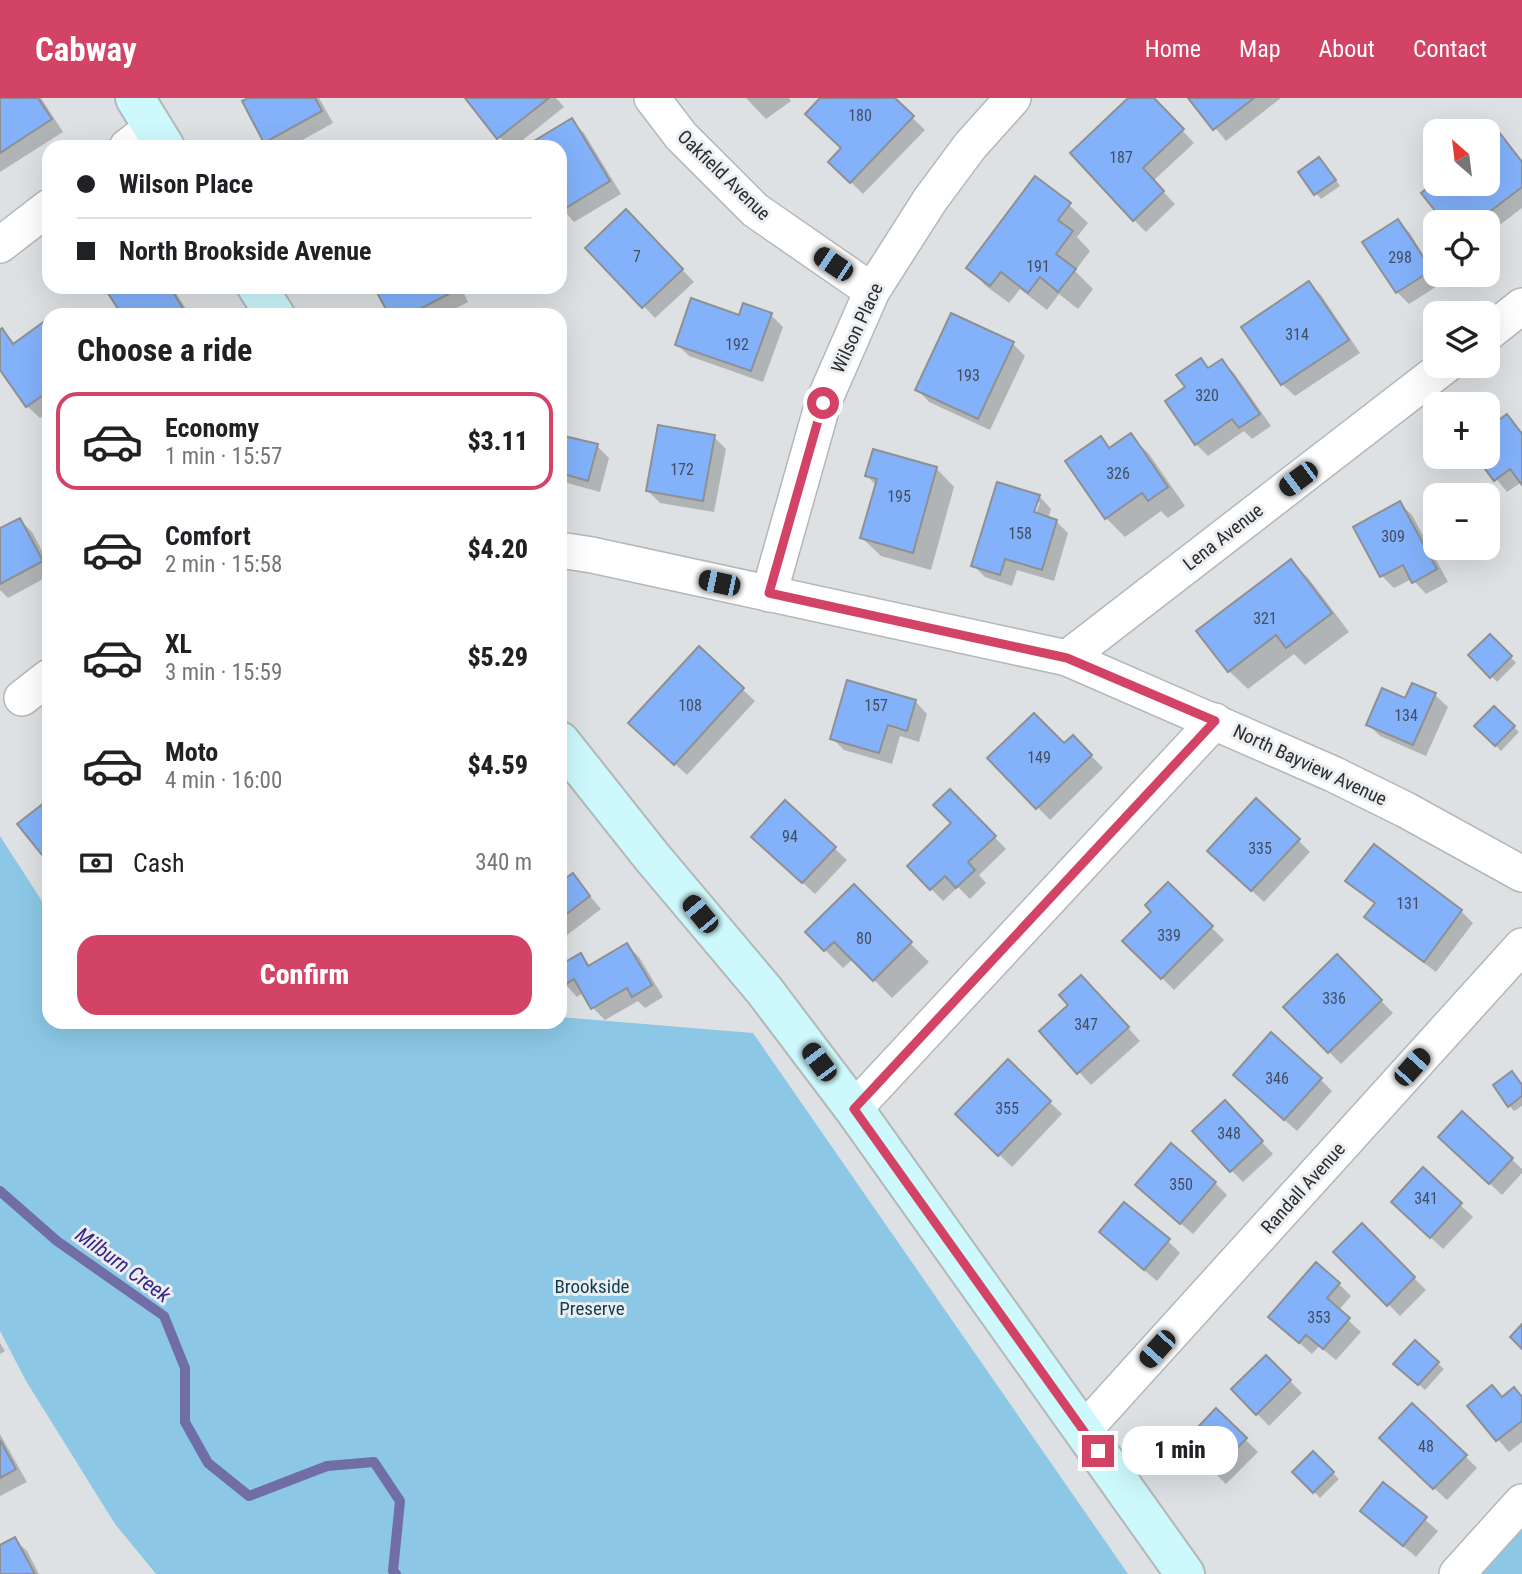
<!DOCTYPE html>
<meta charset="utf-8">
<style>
body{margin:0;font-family:"Roboto Condensed",sans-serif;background:#f2f2f2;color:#202124;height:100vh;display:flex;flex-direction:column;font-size:26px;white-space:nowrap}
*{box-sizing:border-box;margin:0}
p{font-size:23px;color:#757577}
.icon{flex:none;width:38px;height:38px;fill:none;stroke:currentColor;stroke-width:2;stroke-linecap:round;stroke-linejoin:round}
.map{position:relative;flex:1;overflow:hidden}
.drawer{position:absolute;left:42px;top:210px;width:525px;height:721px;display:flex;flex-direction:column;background:#fff;border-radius:21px;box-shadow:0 7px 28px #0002}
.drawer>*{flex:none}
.banner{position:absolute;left:42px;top:42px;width:525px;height:154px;border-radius:21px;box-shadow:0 7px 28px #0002;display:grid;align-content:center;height:154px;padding:0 35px;background:#fff}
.needle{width:46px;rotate:332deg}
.tools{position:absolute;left:1423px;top:21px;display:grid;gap:14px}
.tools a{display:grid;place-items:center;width:77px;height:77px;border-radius:14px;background:#fff;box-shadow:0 7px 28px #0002;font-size:35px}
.end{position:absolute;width:32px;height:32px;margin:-16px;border:9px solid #d34366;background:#fff;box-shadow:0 0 0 4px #fff}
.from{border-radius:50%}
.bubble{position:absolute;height:49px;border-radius:21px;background:#fff;box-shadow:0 7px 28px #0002;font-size:23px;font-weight:800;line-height:49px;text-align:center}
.car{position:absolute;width:21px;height:42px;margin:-21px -10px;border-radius:9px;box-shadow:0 0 5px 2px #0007;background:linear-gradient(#222 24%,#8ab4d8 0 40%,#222 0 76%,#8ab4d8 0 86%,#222 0)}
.banner b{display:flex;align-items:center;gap:24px;height:66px;font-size:26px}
.banner b+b{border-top:2px solid #e0e0e0}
.banner i{width:18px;height:18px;background:#202124}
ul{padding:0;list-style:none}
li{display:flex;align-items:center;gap:21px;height:98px;margin:0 14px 10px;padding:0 21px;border:4px solid transparent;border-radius:21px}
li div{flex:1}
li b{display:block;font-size:26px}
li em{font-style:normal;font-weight:800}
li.current{border-color:#d34366}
li>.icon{width:63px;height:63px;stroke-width:1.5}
h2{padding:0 35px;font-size:32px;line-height:84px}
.pay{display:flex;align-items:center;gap:18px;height:77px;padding:0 35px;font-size:26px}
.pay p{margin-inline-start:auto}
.primary-button{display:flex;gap:14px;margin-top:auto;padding:14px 35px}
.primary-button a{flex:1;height:80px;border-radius:21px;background:#d34366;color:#fff;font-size:28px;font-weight:800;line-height:80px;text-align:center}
header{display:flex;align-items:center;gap:42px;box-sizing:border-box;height:98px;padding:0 35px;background:#d34366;color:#fff}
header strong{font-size:33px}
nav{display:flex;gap:38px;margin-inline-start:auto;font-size:24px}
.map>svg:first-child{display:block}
.green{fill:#8cc8e6}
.shadow{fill:#0003;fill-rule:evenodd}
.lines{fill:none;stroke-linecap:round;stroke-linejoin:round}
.stream{stroke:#716da6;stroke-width:10}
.building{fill:#83b2fb;stroke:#8e9093;stroke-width:2}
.minor-casing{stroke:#b4b7b8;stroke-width:38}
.secondary-casing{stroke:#b4b7b8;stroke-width:42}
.minor{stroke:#fff;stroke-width:35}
.secondary{stroke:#cdf9fd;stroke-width:38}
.route{stroke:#d34366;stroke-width:9}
.labels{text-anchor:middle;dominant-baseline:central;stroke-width:6;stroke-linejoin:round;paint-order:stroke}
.number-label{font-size:16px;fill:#424e61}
.street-label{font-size:19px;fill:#2c2d2e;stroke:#ebeef0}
.park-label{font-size:19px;fill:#0f3d51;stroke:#ebeef0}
.water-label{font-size:21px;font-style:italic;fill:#3a2582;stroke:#ebeef0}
</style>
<header>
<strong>Cabway</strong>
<nav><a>Home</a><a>Map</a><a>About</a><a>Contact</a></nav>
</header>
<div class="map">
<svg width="1522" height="1476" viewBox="0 0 1522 1476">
<rect width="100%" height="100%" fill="#dee1e3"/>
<g class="green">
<polygon points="0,738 49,814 49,924 560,924 560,919 753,935 1128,1476 156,1476 115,1426 26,1283 0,1233"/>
<polygon points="1522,1418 1522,1476 1471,1476"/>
</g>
<g class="shadow">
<polygon points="0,0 41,0 63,34 0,74"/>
<polygon points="252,0 319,0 333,25 290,49 271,49 265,44"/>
<polygon points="467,0 556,0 564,9 514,49 508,49"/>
<polygon points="746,0 789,0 791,3 766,21"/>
<polygon points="822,0 892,0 925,32 863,96 830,64 843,50"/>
<polygon points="1131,0 1152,0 1194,45 1153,83 1175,106 1146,134 1134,122"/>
<polygon points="1191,0 1281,0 1226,43"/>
<polygon points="572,23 584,35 621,96 574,124 560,108 560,49 528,49"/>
<polygon points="1499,37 1522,63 1522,110 1488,136 1488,124 1446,124 1424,95 1436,86 1488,86 1488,46"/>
<polygon points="1325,67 1340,88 1321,101 1316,95"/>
<polygon points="1069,107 1088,125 1077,139 1090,153 1075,173 1093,191 1078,211 1059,196 1047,212 1020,191 1009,205 986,188 968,170"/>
<polygon points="1398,123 1410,135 1435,177 1442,185 1409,206 1397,194 1365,145"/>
<polygon points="638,125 694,184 655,220 588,150"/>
<polygon points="1309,185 1321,197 1360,255 1295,298 1282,286 1244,229"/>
<polygon points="106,189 172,189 190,217 124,217"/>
<polygon points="376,189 461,189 468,204 443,217 391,217"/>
<polygon points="64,211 70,217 56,217"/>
<polygon points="771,217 783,229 763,284 689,258 677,246 740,219"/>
<polygon points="49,222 49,313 40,320 27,308 0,269 0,234 2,232 15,246"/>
<polygon points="1013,246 1025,258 990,332 929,304 917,291"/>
<polygon points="1201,262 1210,271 1222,263 1234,275 1271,328 1252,341 1244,333 1208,358 1196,346 1187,289"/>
<polygon points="1507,318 1522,334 1522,384 1507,394 1479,359 1488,359 1488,332"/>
<polygon points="1130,337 1149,356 1185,408 1168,420 1161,413 1125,439 1106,420 1067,364 1100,341 1111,351"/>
<polygon points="560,338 597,348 609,360 600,394 560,383"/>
<polygon points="714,339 726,351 714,414 660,405 648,393"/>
<polygon points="936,370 954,389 931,472 881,458 862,440 877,388 867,378"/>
<path d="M1039,398L1051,411L1048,421L1056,423L1068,435L1054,483L1017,472L1012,488L985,479L973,467ZM1036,404H1040L1033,423L1030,422Z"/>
<polygon points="1399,405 1412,417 1448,484 1426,496 1412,481 1394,490 1382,478 1355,429"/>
<polygon points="20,422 32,434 49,466 49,478 8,500 0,492 0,432"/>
<polygon points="1291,463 1309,481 1349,534 1305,567 1294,556 1248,591 1229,573 1199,534"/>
<polygon points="1490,538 1516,565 1497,584 1471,557"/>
<polygon points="699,551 755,603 687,677 643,637"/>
<polygon points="1413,587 1435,597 1448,609 1426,658 1380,638 1368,626 1406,602"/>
<polygon points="915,603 927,616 919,644 900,638 892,666 844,652 832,640"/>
<polygon points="1494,610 1519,634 1501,653 1476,628"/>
<polygon points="1073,639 1103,670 1050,722 990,660 1064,648"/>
<polygon points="950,693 1006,751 979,777 986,785 970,801 958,789 943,803 909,768 954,725"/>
<polygon points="49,703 49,761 20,727"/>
<polygon points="785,704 847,762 815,796 766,751"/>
<polygon points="1298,742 1310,754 1264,804 1221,764"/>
<polygon points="1374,748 1461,813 1473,825 1436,874 1378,831 1366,819 1376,807 1348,783"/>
<polygon points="560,776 565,783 572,777 601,811 562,841"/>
<polygon points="1168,786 1224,842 1174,892 1125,843 1154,814"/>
<polygon points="854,789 929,864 892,900 853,861 843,870 807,834"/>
<polygon points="627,847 639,859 663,899 645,910 638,903 605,922 593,910 584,894 577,899 565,886 560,879 560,869 580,857 591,868"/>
<polygon points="1337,858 1393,915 1341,966 1285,909"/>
<polygon points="1093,891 1140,943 1091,987 1041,933"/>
<polygon points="1008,964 1062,1016 1012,1069 958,1016"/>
<polygon points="1320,981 1332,993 1297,1033 1247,989"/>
<polygon points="1522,988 1522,1008 1514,1013 1509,1007"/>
<polygon points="1462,1015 1522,1071 1522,1075 1502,1097 1453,1051"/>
<polygon points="1237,1017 1273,1056 1243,1084 1231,1072"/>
<polygon points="1423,1072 1473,1119 1443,1151 1406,1116"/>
<polygon points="1215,1085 1227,1097 1193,1136 1150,1099"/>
<polygon points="1362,1128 1426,1192 1400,1218 1336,1154"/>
<polygon points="1168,1143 1180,1155 1157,1183 1113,1146"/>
<polygon points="1339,1186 1351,1198 1338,1213 1361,1234 1336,1262 1319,1248 1312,1256 1282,1230"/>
<polygon points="0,1245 5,1253 0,1256"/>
<polygon points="1415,1245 1444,1271 1425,1292 1401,1271"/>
<polygon points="1266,1259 1302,1295 1269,1328 1233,1291"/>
<polygon points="1522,1299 1522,1344 1509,1354 1469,1308 1503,1300"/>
<polygon points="1216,1313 1258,1354 1226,1386 1185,1346"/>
<polygon points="0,1336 27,1384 0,1398"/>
<polygon points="1393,1352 1465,1358 1477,1370 1447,1402"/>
<polygon points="1313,1355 1339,1381 1320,1400 1294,1374"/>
<polygon points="1384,1386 1438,1433 1416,1459 1362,1413"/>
<polygon points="14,1441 27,1453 39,1476 0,1476 0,1449"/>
</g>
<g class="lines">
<polyline class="stream" points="0,1093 57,1143 164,1218 185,1270 185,1324 208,1365 249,1398 327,1368 374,1364 400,1403 393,1473 396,1476"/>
</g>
<g class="building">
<polygon points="0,0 38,0 52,21 0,55"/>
<polygon points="248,0 315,0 322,13 264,45 242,3"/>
<polygon points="465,0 549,0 497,41"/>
<polygon points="820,0 895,0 914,18 850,85 828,64 841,50 805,16"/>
<polygon points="1128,0 1154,0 1184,31 1143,70 1164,93 1133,123 1070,55"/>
<polygon points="1188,0 1254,0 1213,32"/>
<polygon points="572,20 610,83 561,113 560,49 524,49"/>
<polygon points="1499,34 1522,64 1522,89 1476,124 1444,124 1421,95 1435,84 1435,86 1488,86 1488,43"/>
<polygon points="1319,59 1336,82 1314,97 1298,74"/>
<polygon points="1035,78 1071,105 1058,122 1073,133 1056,156 1076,171 1058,194 1040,179 1028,195 1001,174 990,188 966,170"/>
<polygon points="626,111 683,171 642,210 585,150"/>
<polygon points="1398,121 1432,172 1396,195 1362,144"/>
<polygon points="1309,183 1349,242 1281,287 1241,229"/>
<polygon points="104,189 170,189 185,214 181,217 122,217"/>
<polygon points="374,189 456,189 458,191 409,217 389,217"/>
<polygon points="691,200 739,217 743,205 772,215 751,273 675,247"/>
<polygon points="951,215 1014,244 978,321 915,292"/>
<polygon points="49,220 49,293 26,309 0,272 0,232 2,230 13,246"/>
<polygon points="1201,260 1208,270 1222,261 1260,316 1239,330 1232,321 1195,347 1165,303 1185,289 1176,277"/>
<polygon points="1507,316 1522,336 1522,387 1510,371 1494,383 1476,359 1488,359 1488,330"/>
<polygon points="658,327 715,337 703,403 646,393"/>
<polygon points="1131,335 1168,389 1148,403 1142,395 1105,421 1065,363 1101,338 1109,350"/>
<polygon points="560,337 598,346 588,383 560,375"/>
<polygon points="873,351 937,369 913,455 860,440 877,381 865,378"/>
<polygon points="997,384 1040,397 1034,414 1057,422 1042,472 1005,461 1000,477 971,468"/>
<polygon points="1400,403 1437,471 1412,485 1403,467 1380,479 1353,429"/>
<polygon points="20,420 43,463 0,486 0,430"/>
<polygon points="1291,461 1332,515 1286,550 1276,537 1228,574 1196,533"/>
<polygon points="1490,536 1512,558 1490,580 1468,557"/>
<polygon points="699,548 744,590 674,667 628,625"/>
<polygon points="847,582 916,602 907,633 888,627 879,655 830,641"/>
<polygon points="1412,585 1436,595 1413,647 1366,627 1382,590 1405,600"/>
<polygon points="1494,608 1515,628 1495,648 1474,628"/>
<polygon points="1034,615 1064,645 1073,637 1092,657 1036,711 987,660"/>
<polygon points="950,691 996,738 968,764 975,772 956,790 945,778 930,792 907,768 951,725 933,707"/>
<polygon points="1256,700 1300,741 1251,793 1207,753"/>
<polygon points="49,701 49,752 42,757 17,726"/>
<polygon points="785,702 836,749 802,785 751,739"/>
<polygon points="1374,746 1462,812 1424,864 1364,819 1375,805 1345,783"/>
<polygon points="573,775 590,798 560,821 560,778 563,782"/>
<polygon points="1168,784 1213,828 1161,881 1122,843 1151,814 1145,807"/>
<polygon points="854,786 912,844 873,883 834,844 824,853 805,834"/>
<polygon points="627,845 652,887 632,899 627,890 591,911 574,881 563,888 560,882 560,867 581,855 588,868"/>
<polygon points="1337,856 1382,902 1328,955 1283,909"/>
<polygon points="1081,877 1129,929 1077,976 1039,933 1068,907 1059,897"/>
<polygon points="1271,934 1322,980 1284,1022 1233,977"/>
<polygon points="1008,961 1051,1003 998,1058 955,1016"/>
<polygon points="1512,973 1522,987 1522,998 1508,1009 1493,987"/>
<polygon points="1225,1002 1263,1043 1230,1074 1192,1033"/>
<polygon points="1462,1013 1513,1060 1489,1086 1438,1039"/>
<polygon points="1171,1045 1216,1084 1180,1126 1135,1087"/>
<polygon points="1423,1069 1462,1105 1430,1140 1391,1104"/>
<polygon points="1124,1104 1170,1141 1144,1172 1099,1134"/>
<polygon points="1362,1125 1415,1179 1387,1208 1333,1154"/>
<polygon points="1316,1164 1340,1185 1327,1200 1350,1220 1323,1251 1306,1237 1299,1245 1268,1219"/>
<polygon points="1522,1226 1522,1251 1510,1239"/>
<polygon points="1415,1242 1439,1264 1418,1287 1393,1266"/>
<polygon points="1266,1257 1291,1282 1256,1317 1231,1291"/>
<polygon points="1492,1287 1502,1299 1514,1289 1522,1299 1522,1323 1496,1343 1467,1308"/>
<polygon points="1412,1305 1467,1357 1433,1391 1379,1340"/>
<polygon points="1216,1310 1247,1340 1213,1375 1182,1346"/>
<polygon points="0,1342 16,1371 0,1380"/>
<polygon points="1313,1353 1334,1374 1313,1395 1292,1374"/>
<polygon points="1383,1384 1427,1419 1403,1448 1360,1413"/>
<polygon points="15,1439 35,1476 0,1476 0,1447"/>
</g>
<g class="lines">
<defs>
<g id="minor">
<polyline points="652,0 681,38 755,112 872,193"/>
<polyline points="127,49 152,30"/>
<polyline points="0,147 49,109"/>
<polyline points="1488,235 1522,208"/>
<polyline points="560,452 592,457 1067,560 1333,676 1406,712 1522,776"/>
<polyline points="769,496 823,305 872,193 930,102 970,48 1013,0"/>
<polyline points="1067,560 1445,268"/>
<polyline points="22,600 49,579"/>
<polyline points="854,1011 1215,623"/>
<polyline points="1084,1332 1522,848"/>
<polyline points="1457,1476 1522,1404"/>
</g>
<g id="secondary">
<polyline points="135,0 165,49"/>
<polyline points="257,189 275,217"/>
<polyline points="560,643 652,759 764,892 854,1011 1185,1476"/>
</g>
</defs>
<use href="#minor" class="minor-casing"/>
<use href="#secondary" class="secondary-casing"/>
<use href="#minor" class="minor"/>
<use href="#secondary" class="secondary"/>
</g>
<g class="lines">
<polyline class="route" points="823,305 769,495 1067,560 1215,623 854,1011 1098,1353"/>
</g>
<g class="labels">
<g class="number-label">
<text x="860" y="17">180</text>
<text x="1121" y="59">187</text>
<text x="637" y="158">7</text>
<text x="1400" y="159">298</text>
<text x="1038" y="168">191</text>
<text x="1297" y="236">314</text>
<text x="737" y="246">192</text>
<text x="968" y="277">193</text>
<text x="1207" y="297">320</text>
<text x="682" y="371">172</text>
<text x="1118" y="375">326</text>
<text x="899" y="398">195</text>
<text x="1020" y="435">158</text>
<text x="1393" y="438">309</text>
<text x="1265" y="520">321</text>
<text x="690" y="607">108</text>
<text x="876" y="607">157</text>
<text x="1406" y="617">134</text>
<text x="1039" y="659">149</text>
<text x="790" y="738">94</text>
<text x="1260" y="750">335</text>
<text x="1408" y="805">131</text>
<text x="1169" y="837">339</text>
<text x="864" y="840">80</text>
<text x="1334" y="900">336</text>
<text x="1086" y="926">347</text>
<text x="1277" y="980">346</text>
<text x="1007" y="1010">355</text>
<text x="1229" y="1035">348</text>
<text x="1181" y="1086">350</text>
<text x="1426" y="1100">341</text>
<text x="1319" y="1219">353</text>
<text x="1426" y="1348">48</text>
</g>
<g class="street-label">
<text transform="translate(724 77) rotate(44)">Oakfield Avenue</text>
<text transform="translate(857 230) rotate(-65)">Wilson Place</text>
<text transform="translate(1223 439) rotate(-38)">Lena Avenue</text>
<text transform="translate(1310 667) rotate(25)">North Bayview Avenue</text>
<text transform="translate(1303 1090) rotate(-48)">Randall Avenue</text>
</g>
<g class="park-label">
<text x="592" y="1188">Brookside<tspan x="592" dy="22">Preserve</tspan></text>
</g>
<g class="water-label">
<text transform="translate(123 1167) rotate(36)">Milburn Creek</text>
</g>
</g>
</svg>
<div class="tools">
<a><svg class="needle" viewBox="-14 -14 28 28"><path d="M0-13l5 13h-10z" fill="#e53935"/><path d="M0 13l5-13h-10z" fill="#757577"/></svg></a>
<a><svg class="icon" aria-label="locate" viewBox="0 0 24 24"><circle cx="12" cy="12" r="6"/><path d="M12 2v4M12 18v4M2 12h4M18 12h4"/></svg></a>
<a><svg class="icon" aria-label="layers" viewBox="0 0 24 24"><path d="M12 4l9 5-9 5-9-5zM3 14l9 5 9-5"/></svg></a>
<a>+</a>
<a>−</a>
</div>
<i class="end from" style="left:823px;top:305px"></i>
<i class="end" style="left:1098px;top:1353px"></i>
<div class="bubble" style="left:1122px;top:1328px;width:116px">1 min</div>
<i class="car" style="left:833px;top:166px;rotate:304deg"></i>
<i class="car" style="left:1298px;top:381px;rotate:233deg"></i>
<i class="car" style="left:719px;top:485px;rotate:282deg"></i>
<i class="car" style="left:700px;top:816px;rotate:320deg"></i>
<i class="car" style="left:819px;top:964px;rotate:323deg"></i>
<i class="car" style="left:1412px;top:969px;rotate:42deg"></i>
<i class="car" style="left:1157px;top:1251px;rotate:222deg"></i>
<div class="banner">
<b><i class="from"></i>Wilson Place</b>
<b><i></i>North Brookside Avenue</b>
</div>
<section class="drawer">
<h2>Choose a ride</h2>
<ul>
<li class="current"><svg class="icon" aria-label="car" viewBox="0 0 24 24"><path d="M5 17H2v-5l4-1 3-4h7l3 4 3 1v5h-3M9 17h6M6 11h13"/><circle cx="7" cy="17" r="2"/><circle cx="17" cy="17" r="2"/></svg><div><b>Economy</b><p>1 min · 15:57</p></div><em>$3.11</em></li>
<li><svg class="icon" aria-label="car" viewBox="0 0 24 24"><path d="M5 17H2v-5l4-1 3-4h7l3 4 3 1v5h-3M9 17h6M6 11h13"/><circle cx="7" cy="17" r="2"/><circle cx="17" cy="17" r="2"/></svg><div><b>Comfort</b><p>2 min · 15:58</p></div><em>$4.20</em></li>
<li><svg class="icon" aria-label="car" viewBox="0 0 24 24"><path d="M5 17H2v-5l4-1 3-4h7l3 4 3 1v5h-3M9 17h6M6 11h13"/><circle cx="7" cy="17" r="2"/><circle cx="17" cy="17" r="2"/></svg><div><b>XL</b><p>3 min · 15:59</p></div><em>$5.29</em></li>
<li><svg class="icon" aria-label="car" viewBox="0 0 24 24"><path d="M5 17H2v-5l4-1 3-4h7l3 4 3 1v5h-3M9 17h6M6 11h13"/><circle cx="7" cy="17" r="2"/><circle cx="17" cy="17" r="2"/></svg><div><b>Moto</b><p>4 min · 16:00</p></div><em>$4.59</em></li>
</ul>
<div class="pay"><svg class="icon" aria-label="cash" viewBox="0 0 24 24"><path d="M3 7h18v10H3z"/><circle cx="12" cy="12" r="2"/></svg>Cash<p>340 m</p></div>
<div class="primary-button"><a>Confirm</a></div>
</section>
</div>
